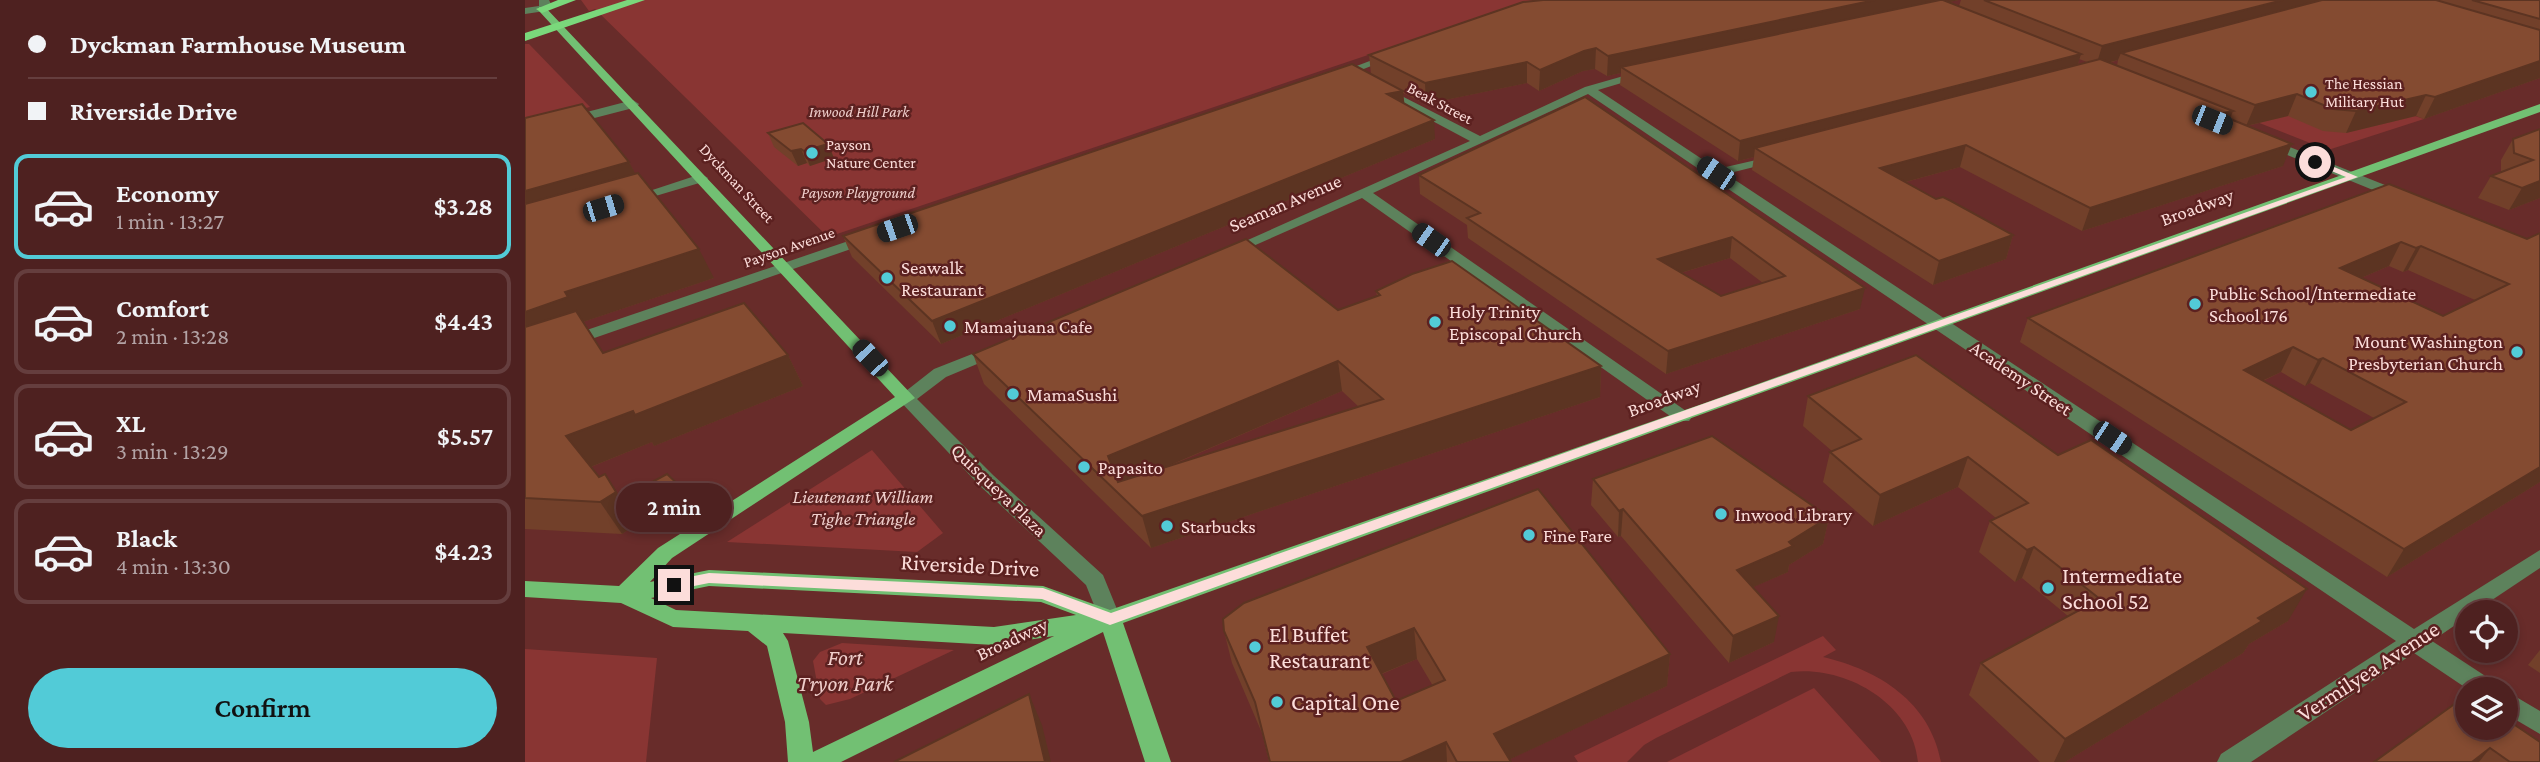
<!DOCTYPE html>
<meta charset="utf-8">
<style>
body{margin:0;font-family:"Crimson Pro",serif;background:#552929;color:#f1f3f6;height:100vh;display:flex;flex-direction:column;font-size:26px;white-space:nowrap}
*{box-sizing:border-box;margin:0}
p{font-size:23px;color:#b3a3a5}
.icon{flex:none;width:38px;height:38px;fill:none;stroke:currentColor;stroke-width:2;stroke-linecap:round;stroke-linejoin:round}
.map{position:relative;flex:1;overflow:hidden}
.drawer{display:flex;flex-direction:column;background:#4e2120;width:525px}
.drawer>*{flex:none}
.banner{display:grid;align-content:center;height:154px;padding:0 28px;background:#4e2120}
.tools{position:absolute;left:1930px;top:600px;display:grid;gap:14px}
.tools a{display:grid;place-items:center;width:63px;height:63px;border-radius:50%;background:#4e2120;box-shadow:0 4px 10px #0003,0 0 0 2px #653e3e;font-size:35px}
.end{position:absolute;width:32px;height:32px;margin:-16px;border:9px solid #fcddda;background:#111;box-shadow:0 0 0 4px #111}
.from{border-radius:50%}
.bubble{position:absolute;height:49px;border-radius:24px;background:#4e2120;box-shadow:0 4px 10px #0003,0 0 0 2px #653e3e;font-size:23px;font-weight:600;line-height:49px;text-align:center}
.car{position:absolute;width:21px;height:42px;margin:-21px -10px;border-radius:9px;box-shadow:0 0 5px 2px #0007;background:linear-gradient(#222 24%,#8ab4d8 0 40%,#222 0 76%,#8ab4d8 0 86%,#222 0)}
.banner b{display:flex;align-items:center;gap:24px;height:66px;font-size:26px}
.banner b+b{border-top:2px solid #653e3e}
.banner i{width:18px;height:18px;background:#f1f3f6}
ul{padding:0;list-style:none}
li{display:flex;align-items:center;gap:21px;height:105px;margin:0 14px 10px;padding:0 14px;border:4px solid #653e3e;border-radius:14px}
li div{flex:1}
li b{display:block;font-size:26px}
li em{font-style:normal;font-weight:600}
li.selected{border-color:#52cbd7}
li>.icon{width:63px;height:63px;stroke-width:1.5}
.button{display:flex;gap:14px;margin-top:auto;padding:14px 28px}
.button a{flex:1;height:80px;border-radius:42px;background:#52cbd7;color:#111;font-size:28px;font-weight:600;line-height:80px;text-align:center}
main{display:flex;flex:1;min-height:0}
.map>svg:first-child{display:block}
.green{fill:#893533}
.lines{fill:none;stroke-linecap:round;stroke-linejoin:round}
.minor{fill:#5d825c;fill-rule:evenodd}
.major{fill:#72c073;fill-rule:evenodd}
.highway{fill:#7ad87b;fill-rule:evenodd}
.wall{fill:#72402a;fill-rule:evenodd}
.shaded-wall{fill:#5c3422}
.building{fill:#844b31;stroke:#5c3422;stroke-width:2;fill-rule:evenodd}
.route{fill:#fcddda}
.poi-dot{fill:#52cbd7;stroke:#5c2120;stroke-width:2.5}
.labels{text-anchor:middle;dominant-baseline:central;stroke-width:5;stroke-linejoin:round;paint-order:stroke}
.far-poi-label{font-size:16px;fill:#fcddda;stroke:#5c2120;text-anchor:start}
.far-street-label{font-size:16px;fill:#fcddda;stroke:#5c2120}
.far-park-label{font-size:16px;font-style:italic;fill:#efcecb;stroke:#5c2120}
.street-label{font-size:19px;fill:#fcddda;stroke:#5c2120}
.poi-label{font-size:19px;fill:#fcddda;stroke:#5c2120;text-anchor:start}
.park-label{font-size:19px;font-style:italic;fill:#efcecb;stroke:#5c2120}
.near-street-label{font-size:23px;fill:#fcddda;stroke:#5c2120}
.near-poi-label{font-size:23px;fill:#fcddda;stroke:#5c2120;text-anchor:start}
.near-park-label{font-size:23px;font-style:italic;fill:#efcecb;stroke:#5c2120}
</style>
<main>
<section class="drawer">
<div class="banner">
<b><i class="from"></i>Dyckman Farmhouse Museum</b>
<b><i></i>Riverside Drive</b>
</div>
<ul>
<li class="selected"><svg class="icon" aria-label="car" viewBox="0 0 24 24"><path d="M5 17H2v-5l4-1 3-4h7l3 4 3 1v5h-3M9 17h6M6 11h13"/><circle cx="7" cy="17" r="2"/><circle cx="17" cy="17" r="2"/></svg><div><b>Economy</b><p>1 min · 13:27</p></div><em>$3.28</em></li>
<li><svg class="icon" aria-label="car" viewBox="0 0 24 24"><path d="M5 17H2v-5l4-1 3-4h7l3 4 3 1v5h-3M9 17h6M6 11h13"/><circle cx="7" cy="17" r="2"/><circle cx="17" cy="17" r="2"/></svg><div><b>Comfort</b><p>2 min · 13:28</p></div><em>$4.43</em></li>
<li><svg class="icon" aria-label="car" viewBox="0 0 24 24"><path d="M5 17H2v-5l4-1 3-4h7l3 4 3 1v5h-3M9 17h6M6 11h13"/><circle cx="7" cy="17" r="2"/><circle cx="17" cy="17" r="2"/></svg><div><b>XL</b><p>3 min · 13:29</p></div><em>$5.57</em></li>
<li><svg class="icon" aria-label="car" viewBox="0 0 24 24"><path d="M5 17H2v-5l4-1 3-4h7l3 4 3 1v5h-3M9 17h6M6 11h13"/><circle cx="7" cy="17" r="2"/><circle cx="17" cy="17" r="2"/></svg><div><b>Black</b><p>4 min · 13:30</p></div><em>$4.23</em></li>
</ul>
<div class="button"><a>Confirm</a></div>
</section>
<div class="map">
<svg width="2015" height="762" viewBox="0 0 2015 762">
<rect width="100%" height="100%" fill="#682c2a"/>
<g class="green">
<polygon points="56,0 1058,0 941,22 303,237 70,9 64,11"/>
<polygon points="0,44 4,44 65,107 0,123"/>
<polygon points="1770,75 1899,119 1803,150 1699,109"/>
<polygon points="347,450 418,533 392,552 202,542"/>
<path d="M1298,636L1311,650L1298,657C1354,670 1405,702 1416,762H1393C1388,704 1321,665 1266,672L1131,738L1119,745L1102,762H1053L1049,756Z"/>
<polygon points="317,643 429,650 325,699 301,705 295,699 288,661 295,652"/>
<polygon points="0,649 132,658 121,762 0,762"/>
<polygon points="1289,688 1356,762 1142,762"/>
</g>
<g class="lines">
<g class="minor">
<polygon points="14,0 24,0 26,4 20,11 0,14 0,8 14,6"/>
<polygon points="863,54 872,56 818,77 808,75"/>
<polygon points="1116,71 1120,72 1120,76 1073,90 1192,169 1253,155 1253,161 1201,174 1889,629 2015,550 2015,568 1949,612 1942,612 1942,617 1907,641 1971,683 1975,690 1944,690 1889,653 1726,762 1692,762 1696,754 1871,641 1063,94 848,193 1164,413 1167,417 1164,421 1152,421 837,198 710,254 705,255 698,251 945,141 855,93 855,89 863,89 955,136 1060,87"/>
<polygon points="108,100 114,104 112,107 0,136 0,128"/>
<polygon points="1742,138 1880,193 1882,196 1875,200 1870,199 1738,145 1738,139"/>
<polygon points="176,174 183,178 181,181 107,203 100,199"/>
<polygon points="344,234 351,238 349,241 0,362 0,351"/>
<polygon points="470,345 478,350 476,354 421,377 392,399 468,475 578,575 596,619 593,625 585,628 577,625 561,585 454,485 372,398 409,369"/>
<polygon points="1981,691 2015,711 2015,734 1981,714"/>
</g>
<path class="major" d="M14,7H20L390,398L147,558L125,582L184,570L518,586L585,610L1177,404L2015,104V112L598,623L646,762H620L578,632L316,762H263L260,722L242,646L223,631L148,627L96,603L0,597V581L94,586L133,548L370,397L14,11ZM184,586L516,602L551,615L469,627L151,610L126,598ZM258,633L469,645L529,636L288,752L284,722L263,641Z"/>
<g class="highway">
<polygon points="33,0 51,0 17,13 11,9"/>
<polygon points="102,0 120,0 0,41 0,33"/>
</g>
</g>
<g class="wall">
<path d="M1018,0H1434L1424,2L1434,6L1436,0H2015V78L1899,119L1891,116L1821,133L1798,131L1763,116L1722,126L1758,166L1557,231L1435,167L1381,182L1411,199L1488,235L1481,259L1408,285L1227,170L1229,157L1213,161L1095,85L1096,73L1082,76L1070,69L1058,71L1014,91L1002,83L901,104L878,93L879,104L910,139L416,344L327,257L318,236L846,74L844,55ZM1554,59L1562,62L1553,65ZM1593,60L1592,66L1585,63Z"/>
<path d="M1060,97L1335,309L1141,374L943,238L942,225L895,194L894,175ZM1205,258L1238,283L1196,296L1156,273Z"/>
<polygon points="0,118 104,162 110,174 189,278 58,322 78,353 263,355 278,386 129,446 127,442 66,467 74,477 80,474 112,524 97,534 0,529"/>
<polygon points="2015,129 2015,198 1984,210 1953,198 1966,176 1976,172 1976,160 1988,139"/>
<polygon points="243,133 303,144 309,158 285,166 282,163 273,166 249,147"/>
<path d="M1864,184L2002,239L2015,233V482L1862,577L1495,342L1503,318ZM1864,266L1878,272L1883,270L1950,300L1918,316L1836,278ZM1756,372L1780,386L1785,383L1849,418L1826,430L1738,381Z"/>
<path d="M851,291L1076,366L1075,397L626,548L459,384L448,354L813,310L852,296ZM817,391L834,407L642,467Z"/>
<polygon points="1391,355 1763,621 1724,644 1718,653 1540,762 1515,762 1444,695 1456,663 1543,616 1497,578 1490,582 1454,552 1465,521 1471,518 1433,487 1348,526 1298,482 1305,452 1307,451 1278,426 1283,396"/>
<polygon points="1068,479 1304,517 1298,544 1264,565 1263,572 1228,587 1249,642 1204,663 1096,536 1093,537 1066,505"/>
<polygon points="114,489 164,498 135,515 120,498"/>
<path d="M719,603L1145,654L1142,686L985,759L986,762H744L737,733L707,663L699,631ZM892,659L908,686L871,701L857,674Z"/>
<polygon points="2015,650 2015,673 2003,665"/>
<polygon points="2015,742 2015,762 1849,762"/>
</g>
<g class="shaded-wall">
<polygon points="1350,0 1434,0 1103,72 1096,67 1096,73 1082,76 1083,56"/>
<polygon points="1758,0 1822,0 1596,53 1593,60 1571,66 1577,46"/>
<polygon points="1071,48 1070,69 1058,71 1014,91 1015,70 1059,51"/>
<polygon points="1556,54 1551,71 1230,148 1229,157 1213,161 1215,141"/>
<polygon points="2015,61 2015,78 1899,119 1910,97"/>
<polygon points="1002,62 1002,83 901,104 900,83"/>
<polygon points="878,91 880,109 862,94"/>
<polygon points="1772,94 1763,116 1721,126 1730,105"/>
<polygon points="1901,95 1891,116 1821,133 1831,111"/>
<polygon points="1708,111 1700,132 1693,114"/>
<polygon points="909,120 910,139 416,344 407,321"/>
<polygon points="303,144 309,158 285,166 279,151"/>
<polygon points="1767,144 1758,166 1557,231 1565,208"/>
<polygon points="1441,145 1435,167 1351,190 1355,168"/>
<polygon points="276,149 282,163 273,166 266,151"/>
<polygon points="104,162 118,188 0,223 0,191"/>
<polygon points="2015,181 2015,198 1984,210 1997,188"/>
<polygon points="1488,235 1481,259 1408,285 1414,261"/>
<polygon points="1207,237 1205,258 1132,280 1133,259"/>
<polygon points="1876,242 1864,266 1803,292 1815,268"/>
<polygon points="1896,246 1883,270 1878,272 1891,248"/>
<polygon points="174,249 189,278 58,322 0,348 0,312 40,292"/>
<polygon points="1340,288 1335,309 1141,374 1143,351"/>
<polygon points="1768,347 1756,372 1707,395 1719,370"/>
<polygon points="263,355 278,386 129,446 127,442 63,468 41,436 108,411"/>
<polygon points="1798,358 1785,383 1780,386 1793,360"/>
<polygon points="813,361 817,391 592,488 583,456"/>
<polygon points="1076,366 1075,397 626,548 617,516"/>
<polygon points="1443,457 1433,487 1348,526 1355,495"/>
<polygon points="2015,467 2015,482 1862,577 1879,549"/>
<polygon points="80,474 112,524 97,534 75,502"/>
<polygon points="158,489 164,498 135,515 130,505"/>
<polygon points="1098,509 1096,536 1093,537 1094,511"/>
<polygon points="1304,517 1298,544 1264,565 1263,572 1208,596 1212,570 1264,542"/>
<polygon points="1509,547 1497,578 1490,582 1502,550"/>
<polygon points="1782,589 1763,621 1724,644 1718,653 1540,762 1529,762 1540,739 1733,618"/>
<polygon points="1254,616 1249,642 1204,663 1208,636"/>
<polygon points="889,628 892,659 846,678 842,647"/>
<polygon points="1145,654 1142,686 979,762 969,734"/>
<polygon points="504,694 517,725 526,762 520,762"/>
<polygon points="921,742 922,762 876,762"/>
<polygon points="1965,748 1954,762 1947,762"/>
</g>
<g class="building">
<polygon points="1018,0 1350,0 1083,56 1071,48 1059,51 1015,70 1002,62 900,83 844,55 998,2"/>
<polygon points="1415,0 1418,0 1556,54 1215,141 1096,67"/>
<polygon points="1459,0 1758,0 1577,46"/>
<polygon points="1797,0 1911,0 2015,30 2015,61 1910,97 1901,95 1831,111 1808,109 1772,94 1730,105 1596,53"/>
<polygon points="1947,0 2015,0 2015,19"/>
<polygon points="1575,59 1708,111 1693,114 1767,144 1565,208 1441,145 1355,168 1411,199 1418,197 1426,201 1488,235 1414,261 1230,148"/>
<polygon points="827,64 878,91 862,94 909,120 407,321 318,236"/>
<path d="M1060,97L1340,288L1143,351L942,218L955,213L894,175ZM1207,237L1260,276L1196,296L1133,259Z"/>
<polygon points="57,104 104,162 0,191 0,118"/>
<polygon points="278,123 303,144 279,151 276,149 266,151 243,133"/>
<polygon points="2015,129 2015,181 1997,188 1966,176 2008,160 1989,153 1988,139"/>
<polygon points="113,173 174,249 40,292 43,297 0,312 0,204"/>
<path d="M1864,184L2002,239L2015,233V467L1879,549L1503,318ZM1876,242L1891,248L1896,246L1984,284L1918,316L1815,268ZM1768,347L1793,360L1798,358L1881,402L1826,430L1719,370Z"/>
<path d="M721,239L813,310L855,295L851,291L887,274L927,261L1076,366L617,516L448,354ZM813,361L858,399L593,482L583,456Z"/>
<polygon points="219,303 263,355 110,415 108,411 41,436 74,477 80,474 91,492 75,502 0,498 0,327 51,311 78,353"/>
<polygon points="1391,355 1533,455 1566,440 1782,589 1733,618 1737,621 1540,739 1456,663 1575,599 1509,547 1502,550 1465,521 1503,503 1443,457 1355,495 1305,452 1336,439 1283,396"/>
<polygon points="1187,436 1304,517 1264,542 1268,546 1212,570 1254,616 1208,636 1098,509 1094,511 1068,479"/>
<polygon points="142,474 158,489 130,505 114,489"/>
<path d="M1013,489L1145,654L969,734L986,762H932L921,742L876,762H745L730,702L699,631L698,619L719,603ZM889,628L920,680L871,701L842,647Z"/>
<polygon points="504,694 520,762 369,762"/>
<polygon points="1942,695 1942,728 1981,728 1981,719 2015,742 2015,762 1985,762 1965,748 1947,762 1849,762"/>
</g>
<polygon class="route" points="1790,159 1833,177 585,625 517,599 184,583 149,590 142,585 149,580 184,573 518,588 586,613 1821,177 1787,163"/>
<g class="poi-dot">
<circle cx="1786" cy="92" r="7"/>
<circle cx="287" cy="153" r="7"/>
<circle cx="362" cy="278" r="7"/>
<circle cx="1670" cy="304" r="7"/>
<circle cx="910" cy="322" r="7"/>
<circle cx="425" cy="326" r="7"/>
<circle cx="1992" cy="352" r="7"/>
<circle cx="488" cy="394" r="7"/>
<circle cx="559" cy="467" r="7"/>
<circle cx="1196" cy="514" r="7"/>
<circle cx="642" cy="526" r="7"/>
<circle cx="1004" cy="535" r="7"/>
<circle cx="1523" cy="588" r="7"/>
<circle cx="730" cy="647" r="7"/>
<circle cx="752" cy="702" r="7"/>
</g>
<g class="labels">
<g class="far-poi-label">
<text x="1800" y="83">The Hessian<tspan x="1800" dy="18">Military Hut</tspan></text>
<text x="301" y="144">Payson<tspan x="301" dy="18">Nature Center</tspan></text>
</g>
<g class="far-street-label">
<text transform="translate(915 103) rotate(28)">Beak Street</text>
<text transform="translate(212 183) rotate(47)">Dyckman Street</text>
<text transform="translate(264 247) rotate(-19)">Payson Avenue</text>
</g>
<g class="far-park-label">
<text x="334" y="111">Inwood Hill Park</text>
<text x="333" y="192">Payson Playground</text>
</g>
<g class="street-label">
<text transform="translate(760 203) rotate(-23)">Seaman Avenue</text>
<text transform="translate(1672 207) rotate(-20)">Broadway</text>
<text transform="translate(1496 378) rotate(34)">Academy Street</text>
<text transform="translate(1139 398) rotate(-20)">Broadway</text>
<text transform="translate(474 490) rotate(44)">Quisqueya Plaza</text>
<text transform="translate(487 639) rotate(-25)">Broadway</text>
</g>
<g class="poi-label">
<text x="376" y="267">Seawalk<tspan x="376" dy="22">Restaurant</tspan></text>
<text x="1684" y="293">Public School/Intermediate<tspan x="1684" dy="22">School 176</tspan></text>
<text x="924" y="311">Holy Trinity<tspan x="924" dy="22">Episcopal Church</tspan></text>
<text x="439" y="326">Mamajuana Cafe</text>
<text x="1978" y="341" text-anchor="end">Mount Washington<tspan x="1978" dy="22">Presbyterian Church</tspan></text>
<text x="502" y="394">MamaSushi</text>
<text x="573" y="467">Papasito</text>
<text x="1210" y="514">Inwood Library</text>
<text x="656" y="526">Starbucks</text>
<text x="1018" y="535">Fine Fare</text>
</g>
<g class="park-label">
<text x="338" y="496">Lieutenant William<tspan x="338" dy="22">Tighe Triangle</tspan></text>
</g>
<g class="near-street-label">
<text transform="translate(445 565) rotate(3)">Riverside Drive</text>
<text transform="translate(1843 671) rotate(-33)">Vermilyea Avenue</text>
</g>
<g class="near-poi-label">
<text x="1537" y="575">Intermediate<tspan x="1537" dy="26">School 52</tspan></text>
<text x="744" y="634">El Buffet<tspan x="744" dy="26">Restaurant</tspan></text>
<text x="766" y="702">Capital One</text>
</g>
<g class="near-park-label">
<text x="320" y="657">Fort<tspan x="320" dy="26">Tryon Park</tspan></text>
</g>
</g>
</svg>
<div class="tools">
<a><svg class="icon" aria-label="locate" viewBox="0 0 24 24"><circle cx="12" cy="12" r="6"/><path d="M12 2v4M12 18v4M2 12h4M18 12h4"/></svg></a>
<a><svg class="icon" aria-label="layers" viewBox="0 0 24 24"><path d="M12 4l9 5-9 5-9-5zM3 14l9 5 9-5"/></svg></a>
</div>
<i class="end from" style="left:1790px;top:162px"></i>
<i class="end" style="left:149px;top:585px"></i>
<div class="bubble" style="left:91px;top:483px;width:116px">2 min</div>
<i class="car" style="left:1687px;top:120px;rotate:112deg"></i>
<i class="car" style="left:1191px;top:173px;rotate:304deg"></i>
<i class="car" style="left:78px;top:208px;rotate:73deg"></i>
<i class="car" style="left:372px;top:228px;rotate:251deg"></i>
<i class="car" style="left:906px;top:240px;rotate:305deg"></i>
<i class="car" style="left:345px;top:358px;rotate:317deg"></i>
<i class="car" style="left:1587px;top:438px;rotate:124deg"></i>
</div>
</main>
